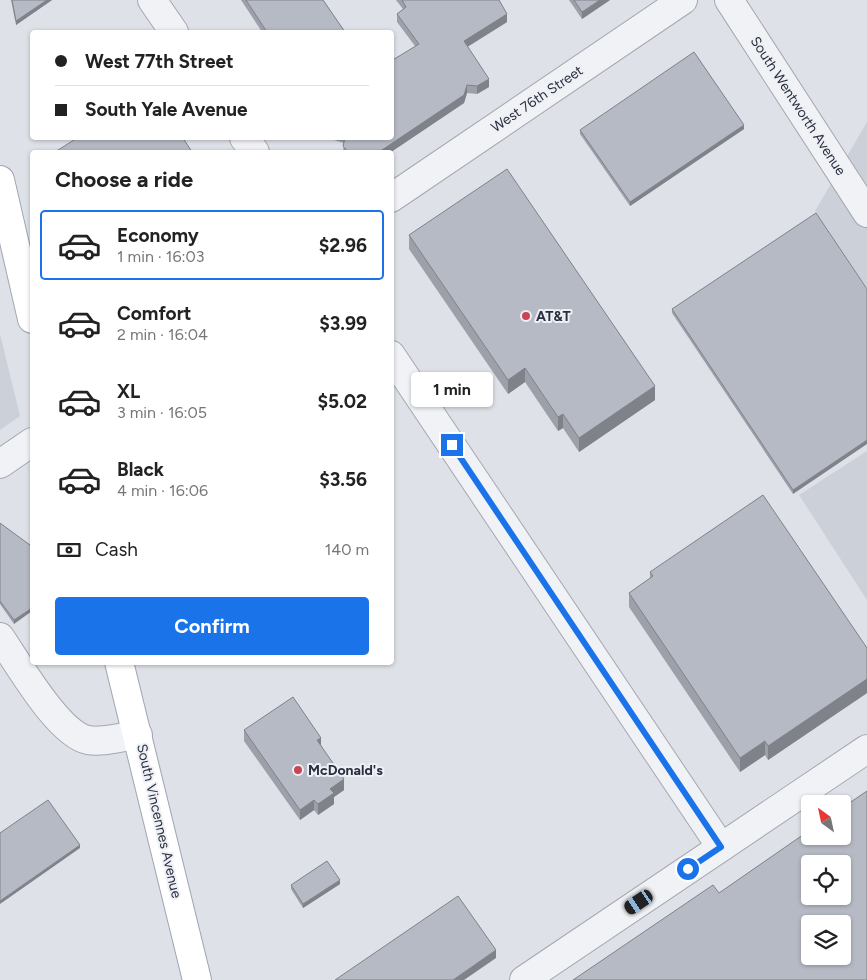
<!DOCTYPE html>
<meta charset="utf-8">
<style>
body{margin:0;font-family:Figtree,sans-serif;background:#f6f6f6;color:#222;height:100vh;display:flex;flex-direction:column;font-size:19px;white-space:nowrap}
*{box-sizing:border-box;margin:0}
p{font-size:16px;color:#767676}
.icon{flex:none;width:28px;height:28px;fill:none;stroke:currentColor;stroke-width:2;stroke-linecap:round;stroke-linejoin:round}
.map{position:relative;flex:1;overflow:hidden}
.drawer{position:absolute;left:30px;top:150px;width:364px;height:515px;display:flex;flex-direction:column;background:#fff;border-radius:5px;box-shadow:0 1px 4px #0004}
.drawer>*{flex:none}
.top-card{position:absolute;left:30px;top:30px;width:364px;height:110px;border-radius:5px;box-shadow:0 1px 4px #0004;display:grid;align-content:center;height:110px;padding:0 25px;background:#fff}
.needle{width:32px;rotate:327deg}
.tools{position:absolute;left:801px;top:795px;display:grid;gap:10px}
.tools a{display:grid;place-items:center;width:50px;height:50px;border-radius:5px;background:#fff;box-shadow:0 1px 4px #0004;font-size:25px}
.end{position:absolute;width:22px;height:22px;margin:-11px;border:6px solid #1a73e8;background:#fff;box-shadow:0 0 0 2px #fff}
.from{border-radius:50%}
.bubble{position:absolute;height:35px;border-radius:5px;background:#fff;box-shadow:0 1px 4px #0004;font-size:16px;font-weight:700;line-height:35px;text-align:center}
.car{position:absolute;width:15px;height:30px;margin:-15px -8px;border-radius:6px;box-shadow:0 0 4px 1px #0007;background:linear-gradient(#222 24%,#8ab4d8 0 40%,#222 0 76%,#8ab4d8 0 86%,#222 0)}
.top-card b{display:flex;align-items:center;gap:18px;height:48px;font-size:19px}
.top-card b+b{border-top:1px solid #e0e0e0}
.top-card i{width:12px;height:12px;background:#222}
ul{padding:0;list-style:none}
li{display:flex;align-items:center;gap:15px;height:70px;margin:0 10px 8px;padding:0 15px;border:2px solid transparent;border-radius:5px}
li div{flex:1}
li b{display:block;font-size:19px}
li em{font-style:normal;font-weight:700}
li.active{border-color:#1a73e8}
li>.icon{width:45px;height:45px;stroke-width:1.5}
h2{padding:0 25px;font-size:22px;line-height:60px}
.pay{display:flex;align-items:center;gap:12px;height:55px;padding:0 25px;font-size:19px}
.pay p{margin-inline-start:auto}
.primary-button{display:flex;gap:10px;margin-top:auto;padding:10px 25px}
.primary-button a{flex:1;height:58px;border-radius:5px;background:#1a73e8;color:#fff;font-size:20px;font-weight:700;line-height:58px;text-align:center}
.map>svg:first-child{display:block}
.built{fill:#ccd0d9}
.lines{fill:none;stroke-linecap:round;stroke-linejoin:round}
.minor-casing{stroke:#a4a8b1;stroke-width:30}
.major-casing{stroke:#9ea5b3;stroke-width:30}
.minor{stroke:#f1f2f6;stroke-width:28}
.major{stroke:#fff;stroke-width:28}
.wall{fill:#9da0a9}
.shaded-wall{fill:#7f8289}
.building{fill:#b6bac4;stroke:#7f8289;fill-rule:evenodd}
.route{stroke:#1a73e8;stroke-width:6}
.poi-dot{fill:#ca4553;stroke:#eef0f5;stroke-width:2}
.labels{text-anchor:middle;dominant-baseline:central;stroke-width:4;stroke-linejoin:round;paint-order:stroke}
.street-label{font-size:14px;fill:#282f3e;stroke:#eef0f5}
.poi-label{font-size:14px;font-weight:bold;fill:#282f3e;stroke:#eef0f5;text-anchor:start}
</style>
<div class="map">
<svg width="867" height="980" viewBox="0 0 867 980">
<rect width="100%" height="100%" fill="#dee1e7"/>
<g class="built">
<polygon points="867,122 867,288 815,211"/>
<polygon points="0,334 20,416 0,430"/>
<polygon points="867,451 867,600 799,495"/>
</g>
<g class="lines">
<defs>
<g id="minor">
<polyline points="152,0 174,32"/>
<polyline points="729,0 867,213"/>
<polyline points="244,138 255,152"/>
<polyline points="391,198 683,0"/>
<polyline points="391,355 721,847"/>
<polyline points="0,464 32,442"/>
<path d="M0,637C18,663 58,734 88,740C103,743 123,736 138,735"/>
<polyline points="524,980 867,749"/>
</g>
<g id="major">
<polyline points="0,180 32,319"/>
<polyline points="119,662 197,980"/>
</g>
</defs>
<use href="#minor" class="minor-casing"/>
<use href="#major" class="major-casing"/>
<use href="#minor" class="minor"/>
<use href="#major" class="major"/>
</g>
<g class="wall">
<polygon points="11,0 52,0 16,25"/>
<polygon points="241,0 323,0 345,32 262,32"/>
<polygon points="396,0 499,0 507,22 467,47 489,87 477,94 467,93 464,103 391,152 343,152 344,143 334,140 333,138 391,138 415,46 397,22 397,14 403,9"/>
<polygon points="569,0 610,0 582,19"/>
<polygon points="744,129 630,206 580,134 580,130"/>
<polygon points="409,235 655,400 579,452 563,428 558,431 525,382 508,394 409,249"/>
<polygon points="867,289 793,494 672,313 672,309"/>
<polygon points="0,523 32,553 14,624 0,604"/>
<polygon points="650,572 867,648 867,693 768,760 765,755 740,772 629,607 629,593 650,578"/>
<polygon points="244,730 321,745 344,790 334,797 334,804 318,815 314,810 300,820 244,741"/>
<polygon points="340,884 303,908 291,889 291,885"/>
</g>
<g class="shaded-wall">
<polygon points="47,0 52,0 16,25 16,21"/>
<polygon points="600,0 610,0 582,19 582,12"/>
<polygon points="507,14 507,22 464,49 464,41"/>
<polygon points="489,79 489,87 477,94 477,86"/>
<polygon points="467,85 467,93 464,103 391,152 379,152"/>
<polygon points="744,125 744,129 630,206 630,202"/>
<polygon points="525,368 525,382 508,394 508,380"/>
<polygon points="655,386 655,400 579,452 579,438"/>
<polygon points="563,414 563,428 558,431 558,417"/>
<polygon points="867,440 867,444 793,494 793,490"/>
<polygon points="32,608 32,611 14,624 14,620"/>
<polygon points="867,679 867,693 768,760 768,746"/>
<polygon points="321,738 321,748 317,740"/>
<polygon points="765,741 765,755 740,772 740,758"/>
<polygon points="344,779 344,790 334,797 334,804 318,815 318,804 330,789"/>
<polygon points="314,800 314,810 300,820 300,810"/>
<polygon points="80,845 80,848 0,904 0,901"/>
<polygon points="340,880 340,884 303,908 303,904"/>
<polygon points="496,950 496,958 464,980 453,980"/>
</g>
<g class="building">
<polygon points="12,0 47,0 16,21"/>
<polygon points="246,0 323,0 345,32 267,32"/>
<polygon points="402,0 499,0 507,14 464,41 489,79 477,86 467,85 464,95 379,152 348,152 343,146 345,138 391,138 391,61 419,44 397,14 406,7"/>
<polygon points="574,0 600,0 582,12"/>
<polygon points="694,52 744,125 630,202 580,130"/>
<polygon points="77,138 183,138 192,152 55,152"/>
<polygon points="507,169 655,386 579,438 563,414 558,417 525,368 508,380 409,235"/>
<polygon points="816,213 867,289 867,440 793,490 672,309"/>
<polygon points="763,495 867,648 867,679 768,746 765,741 740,758 629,593 653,576 650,572"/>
<polygon points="0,523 30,545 32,553 32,608 14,620 0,601"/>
<polygon points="293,697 321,738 317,740 344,779 330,789 334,793 318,804 314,800 300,810 244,730"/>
<path d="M867,791V980H573L713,885L719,893L810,830V836H842V808ZM810,864H842V896H810ZM810,924H842V956H810Z"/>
<polygon points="48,800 80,845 0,901 0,833"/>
<polygon points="327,861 340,880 303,904 291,885"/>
<polygon points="458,896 496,950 453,980 335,980"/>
</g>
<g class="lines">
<polyline class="route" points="452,445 721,847 688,869"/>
</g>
<g class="poi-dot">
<circle cx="526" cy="316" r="5"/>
<circle cx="298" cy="770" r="5"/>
</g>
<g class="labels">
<g class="street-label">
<text transform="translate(537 99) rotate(-34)">West 76th Street</text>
<text transform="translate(798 106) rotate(57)">South Wentworth Avenue</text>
<text transform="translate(159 821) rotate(77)">South Vincennes Avenue</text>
</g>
<g class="poi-label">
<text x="536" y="316">AT&amp;T</text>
<text x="308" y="770">McDonald's</text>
</g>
</g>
</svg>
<div class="tools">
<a><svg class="needle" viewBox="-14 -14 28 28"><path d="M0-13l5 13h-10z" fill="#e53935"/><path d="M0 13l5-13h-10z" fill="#767676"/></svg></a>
<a><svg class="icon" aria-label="locate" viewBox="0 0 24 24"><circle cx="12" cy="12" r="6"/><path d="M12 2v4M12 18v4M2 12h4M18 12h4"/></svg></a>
<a><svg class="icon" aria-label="layers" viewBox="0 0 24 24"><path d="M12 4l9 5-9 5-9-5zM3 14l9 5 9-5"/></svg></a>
</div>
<i class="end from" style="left:688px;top:869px"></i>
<i class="end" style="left:452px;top:445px"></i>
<div class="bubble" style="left:411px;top:372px;width:82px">1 min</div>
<i class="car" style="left:639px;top:902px;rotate:236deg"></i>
<div class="top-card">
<b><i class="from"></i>West 77th Street</b>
<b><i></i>South Yale Avenue</b>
</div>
<section class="drawer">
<h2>Choose a ride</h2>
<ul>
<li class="active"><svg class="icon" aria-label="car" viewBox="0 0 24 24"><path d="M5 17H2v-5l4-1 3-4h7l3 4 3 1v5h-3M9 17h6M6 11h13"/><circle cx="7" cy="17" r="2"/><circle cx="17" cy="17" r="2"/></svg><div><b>Economy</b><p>1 min · 16:03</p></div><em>$2.96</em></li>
<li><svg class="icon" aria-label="car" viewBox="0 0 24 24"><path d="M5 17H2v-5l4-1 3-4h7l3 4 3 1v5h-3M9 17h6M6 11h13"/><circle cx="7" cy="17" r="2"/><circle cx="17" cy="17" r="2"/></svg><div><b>Comfort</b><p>2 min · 16:04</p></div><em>$3.99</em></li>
<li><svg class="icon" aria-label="car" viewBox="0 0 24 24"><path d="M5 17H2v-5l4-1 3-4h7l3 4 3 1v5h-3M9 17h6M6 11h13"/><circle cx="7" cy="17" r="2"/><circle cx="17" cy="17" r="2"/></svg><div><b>XL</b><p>3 min · 16:05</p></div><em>$5.02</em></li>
<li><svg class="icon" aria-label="car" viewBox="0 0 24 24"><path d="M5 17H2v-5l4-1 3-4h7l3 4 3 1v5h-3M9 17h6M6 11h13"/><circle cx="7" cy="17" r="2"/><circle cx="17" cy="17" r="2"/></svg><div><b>Black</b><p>4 min · 16:06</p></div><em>$3.56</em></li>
</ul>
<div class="pay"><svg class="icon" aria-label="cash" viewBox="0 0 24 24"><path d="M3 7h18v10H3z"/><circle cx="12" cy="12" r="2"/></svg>Cash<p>140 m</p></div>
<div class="primary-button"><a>Confirm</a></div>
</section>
</div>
